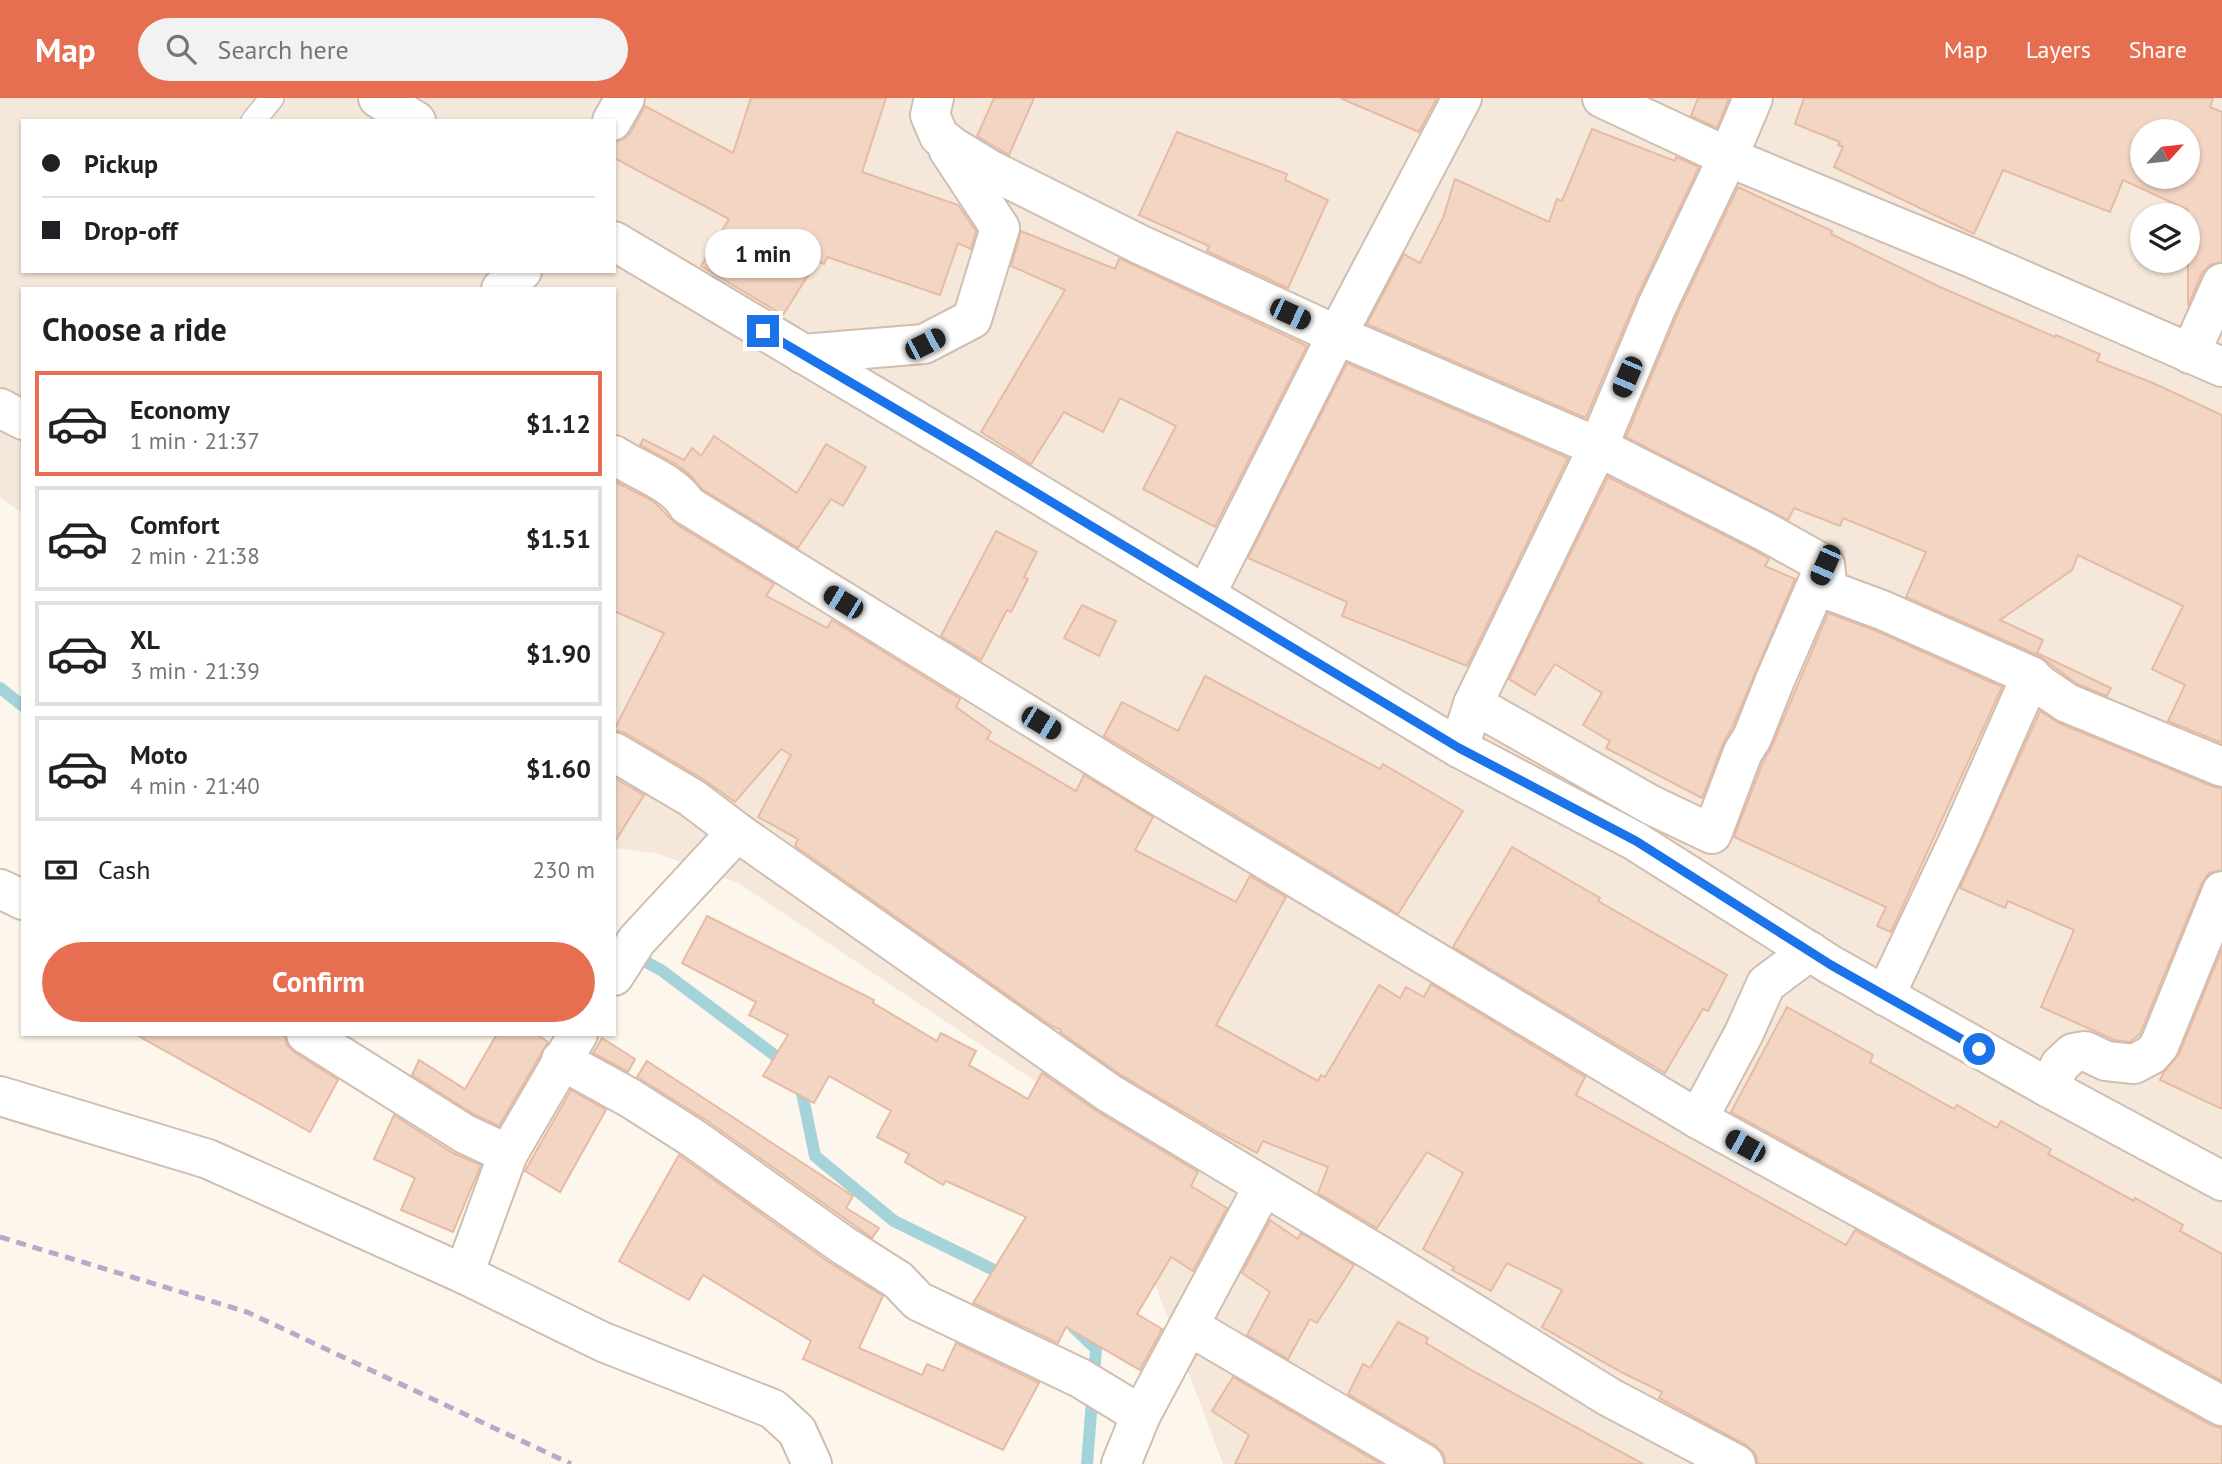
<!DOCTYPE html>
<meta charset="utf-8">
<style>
body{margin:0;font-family:"PT Sans",sans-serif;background:#f2f2f2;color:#202124;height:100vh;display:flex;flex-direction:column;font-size:26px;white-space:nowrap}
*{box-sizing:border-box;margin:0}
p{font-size:23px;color:#757577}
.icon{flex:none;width:38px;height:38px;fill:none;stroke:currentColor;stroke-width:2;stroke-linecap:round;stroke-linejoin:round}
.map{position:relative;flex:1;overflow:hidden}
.drawer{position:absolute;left:21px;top:189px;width:595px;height:749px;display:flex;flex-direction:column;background:#fff;border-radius:0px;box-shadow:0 2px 5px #0004}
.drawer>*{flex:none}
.guide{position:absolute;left:21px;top:21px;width:595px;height:154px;border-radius:0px;box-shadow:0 2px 5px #0004;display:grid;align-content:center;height:154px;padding:0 21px;background:#fff}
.needle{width:46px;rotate:63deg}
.fabs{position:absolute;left:2130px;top:21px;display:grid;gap:14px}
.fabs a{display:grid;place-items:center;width:70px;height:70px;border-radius:50%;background:#fff;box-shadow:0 2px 5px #0004;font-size:35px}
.end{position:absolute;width:32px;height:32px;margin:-16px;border:9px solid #1a73e8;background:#fff;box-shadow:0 0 0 4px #fff}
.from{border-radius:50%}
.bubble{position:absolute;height:49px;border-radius:24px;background:#fff;box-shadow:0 2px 5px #0004;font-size:23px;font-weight:600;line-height:49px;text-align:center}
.car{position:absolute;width:21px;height:42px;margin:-21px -10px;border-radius:9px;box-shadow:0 0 5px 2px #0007;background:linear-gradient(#222 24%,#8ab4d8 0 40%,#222 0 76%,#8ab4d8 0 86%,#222 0)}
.guide b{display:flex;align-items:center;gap:24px;height:66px;font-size:26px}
.guide b+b{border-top:2px solid #e0e0e0}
.guide i{width:18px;height:18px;background:#202124}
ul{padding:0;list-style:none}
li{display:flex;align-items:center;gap:21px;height:105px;margin:0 14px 10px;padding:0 7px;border:4px solid #e0e0e0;border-radius:0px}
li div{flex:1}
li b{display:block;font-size:26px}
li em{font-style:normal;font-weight:600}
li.on{border-color:#e76f51}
li>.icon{width:63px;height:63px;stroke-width:1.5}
h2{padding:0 21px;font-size:32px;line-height:84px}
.pay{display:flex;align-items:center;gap:18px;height:77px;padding:0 21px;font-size:26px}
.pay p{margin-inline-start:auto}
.action{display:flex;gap:14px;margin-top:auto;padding:14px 21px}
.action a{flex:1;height:80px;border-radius:42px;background:#e76f51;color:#fff;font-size:28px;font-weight:600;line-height:80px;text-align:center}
header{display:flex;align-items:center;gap:42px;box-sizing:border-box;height:98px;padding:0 35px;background:#e76f51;color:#fff}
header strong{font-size:33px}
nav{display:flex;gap:38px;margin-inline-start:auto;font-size:24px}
.search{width:490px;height:63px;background:#f2f2f2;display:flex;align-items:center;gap:18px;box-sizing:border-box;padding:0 24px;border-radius:38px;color:#757577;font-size:26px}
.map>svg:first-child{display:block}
.residential{fill:#f5e8da;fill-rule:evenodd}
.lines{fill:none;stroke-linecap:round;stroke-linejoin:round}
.stream{stroke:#a5d3da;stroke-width:12}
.building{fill:#f3d5c3;stroke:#e6bba3;stroke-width:2;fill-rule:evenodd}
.lane-casing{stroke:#d1beb0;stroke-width:26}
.street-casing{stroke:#d1beb0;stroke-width:42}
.lane{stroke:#fff;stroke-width:23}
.street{stroke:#fff;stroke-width:38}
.rail{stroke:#b9a8c9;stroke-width:5;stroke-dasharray:10 7;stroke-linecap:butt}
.route{stroke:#1a73e8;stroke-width:9}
</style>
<header>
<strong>Map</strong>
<div class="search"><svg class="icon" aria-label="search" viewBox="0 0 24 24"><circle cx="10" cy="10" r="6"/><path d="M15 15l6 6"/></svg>Search here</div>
<nav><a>Map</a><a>Layers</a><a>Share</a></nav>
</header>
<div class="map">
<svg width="2222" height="1366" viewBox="0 0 2222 1366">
<rect width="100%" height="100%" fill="#fdf6ec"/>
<path class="residential" d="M0,0H2222V1366H1223L1093,1022L738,785L656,755L614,750V191H23V416L0,399ZM23,23H614V173H23ZM2142,33H2188V79H2142ZM2142,117H2188V163H2142Z"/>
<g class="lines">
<g class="stream">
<polyline points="0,590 23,608"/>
<polyline points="633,857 661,872 789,968"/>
<polyline points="800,985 815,1058 894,1123 1008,1179"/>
<polyline points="1074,1230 1096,1251 1087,1366"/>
</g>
</g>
<g class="building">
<polygon points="751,0 886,0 862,74 958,107 976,133 971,151 958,145 940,197 827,159 824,166 817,163 783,217 701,168 729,121 614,60 614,44 624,41 631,34 645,8 733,55"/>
<polygon points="994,0 1034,0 1009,57 977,38"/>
<polygon points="1340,0 1437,0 1419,34"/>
<polygon points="1698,0 1729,0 1717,30 1691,18"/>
<path d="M1804,0H2213L2210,9L2222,14V164L2210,167L2202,175L2188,208V112L2123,82L2110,114L2003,72L1974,136L1834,69L1843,49L1838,47L1840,44L1795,26ZM2142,33H2188V79H2142Z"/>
<polygon points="1592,31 1675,63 1676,59 1699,69 1637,199 1586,320 1367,226 1404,156 1420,165 1443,120 1455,81 1549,124 1557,101 1562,103"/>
<polygon points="1177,34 1287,76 1285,82 1328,102 1288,190 1207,153 1209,148 1139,117"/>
<polygon points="1738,89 1832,133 1831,136 1940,189 2055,239 2056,237 2100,256 2097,263 2153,285 2222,317 2222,645 2168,623 2185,587 2152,571 2183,508 2078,457 2072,472 2000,522 2043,542 2037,555 2111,590 2107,598 2077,586 2040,558 1906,499 1926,454 1843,420 1840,428 1794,410 1788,422 1626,339 1677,217"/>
<polygon points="1021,133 1115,171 1119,161 1123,162 1307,248 1215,429 1143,391 1176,328 1120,300 1103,334 1064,314 1031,366 981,334 1065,192 1011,168"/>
<polygon points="1347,265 1568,360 1467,568 1342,518 1347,504 1248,460"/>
<polygon points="714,338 797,395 826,346 866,369 843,408 831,401 798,450 702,391 689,376 676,366 640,347 643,341 684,362 692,350 701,358"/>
<polygon points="1608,379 1754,452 1769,461 1765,468 1795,481 1732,630 1723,646 1702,700 1606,650 1610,643 1583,627 1602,595 1555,566 1535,597 1509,581"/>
<polygon points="614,383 653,403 676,426 774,486 766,498 827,530 832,522 960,601 956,609 991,634 987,641 1076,693 1084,677 1153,719 1135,752 1236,804 1250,778 1286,799 1216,927 1318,983 1321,977 1325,979 1379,887 1400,900 1406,889 1424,899 1431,886 1585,979 1576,997 1846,1147 1855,1132 2211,1327 2222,1330 2222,1366 1758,1366 1755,1355 1746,1347 1659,1300 1662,1294 1623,1275 1542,1229 1562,1192 1507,1165 1491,1193 1452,1172 1454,1169 1423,1151 1463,1075 1427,1054 1377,1130 1318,1095 1328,1069 1263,1043 1257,1055 1219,1035 1121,977 1060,934 1061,932 1050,927 795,748 798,741 758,719 791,657 781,651 735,704 703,681 625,635 614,632 664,535 614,513"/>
<polygon points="996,433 1037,454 1024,479 1028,481 1011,514 1007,512 981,562 941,538"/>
<polygon points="1082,507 1116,523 1099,558 1064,540"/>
<polygon points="1828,515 1874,532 2002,589 1891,834 1877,828 1886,809 1734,739 1763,664 1772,648"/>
<polygon points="1205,578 1380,671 1383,666 1463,713 1398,816 1104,638 1122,604 1178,633"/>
<polygon points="2040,613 2059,625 2214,689 2222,690 2222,772 2209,775 2202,785 2140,936 2130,944 2114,942 2041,909 2074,832 2008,803 2005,810 1960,790"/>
<polygon points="614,680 644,697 614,745"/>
<polygon points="1512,749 1600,800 1598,803 1727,877 1708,913 1703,911 1665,975 1453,849"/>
<polygon points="707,818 874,902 873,905 937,943 941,935 976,953 969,967 1028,1001 1042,975 1098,1014 1198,1074 1191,1088 1227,1110 1193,1173 1171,1159 1137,1216 1162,1231 1140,1272 1066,1229 1058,1245 973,1205 1026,1119 946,1083 943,1087 905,1064 909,1056 877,1039 891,1013 829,978 814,1005 763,978 788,937 749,917 756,904 682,865"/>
<polygon points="2222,851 2222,1011 2160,982 2164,974 2179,956"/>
<polygon points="1787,909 1873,957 1870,964 1954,1011 1957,1007 1997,1030 2001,1023 2051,1051 2048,1056 2134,1103 2135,1100 2183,1127 2180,1133 2222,1156 2222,1283 1731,1014"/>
<polygon points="135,936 284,936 287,947 294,954 338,982 310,1034"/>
<polygon points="497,936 536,936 548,944 499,1028 475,1017 412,977 419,962 465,991"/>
<polygon points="602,940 635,961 628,974 593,955"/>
<polygon points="647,963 853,1098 846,1110 879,1130 872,1140 706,1022 637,979"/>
<polygon points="571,992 606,1012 560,1094 525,1073"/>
<polygon points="394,1017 453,1055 481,1067 453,1134 401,1112 415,1080 374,1061"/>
<polygon points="679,1057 830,1165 883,1198 859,1250 922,1277 927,1266 943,1273 956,1245 1039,1285 1003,1352 803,1261 811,1243 703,1177 689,1202 619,1163"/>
<polygon points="1270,1122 1298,1141 1301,1135 1354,1167 1317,1225 1310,1221 1288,1261 1247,1237 1270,1194 1242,1175"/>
<polygon points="1398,1224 1428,1240 1426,1245 1471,1272 1643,1366 1446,1366 1443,1355 1435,1347 1348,1296 1363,1266 1370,1270"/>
<polygon points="1233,1279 1381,1366 1235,1366 1249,1337 1212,1313"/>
</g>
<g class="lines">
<defs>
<polyline id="lane" points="253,23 272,0"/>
<g id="street">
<polyline points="378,0 416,23"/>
<polyline points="934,0 930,17 939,38 953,49 989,71 1139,146 1337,237 1598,349 1764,433 1825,467 1828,492 1882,512 2031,578 2039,586 2067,605 2222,669"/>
<polyline points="1602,0 1728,59 1972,160 2222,269"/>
<polyline points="612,23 625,0"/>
<polyline points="614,143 972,356 1459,650 1635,743 1831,867 2049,990 2222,1083"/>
<polyline points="501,191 522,173"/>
<polyline points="803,256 924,246 972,221 1000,130 948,51"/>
<polyline points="2190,256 2222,185"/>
<polyline points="0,310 23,322"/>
<path d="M614,357C635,371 676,385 687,407L1148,691L1698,1021L2222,1308"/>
<polyline points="1206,496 1337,237 1462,0"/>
<polyline points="1473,606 1651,707 1712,736 1743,654 1752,640 1775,582 1825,467"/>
<polyline points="1459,650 1473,606 1598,349 1657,208 1728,59 1753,0"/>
<polyline points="614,654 692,700 737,734 1109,995 1389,1163 1609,1299 1736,1366"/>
<polyline points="0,791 23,802"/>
<polyline points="614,878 637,842 737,734"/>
<polyline points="1885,898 1961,737 2031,578"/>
<polyline points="306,936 465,1036 508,1056 578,936"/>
<polyline points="561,962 630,1000 693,1040 843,1147 898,1182 918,1203 1080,1280 1141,1317"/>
<polyline points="2049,990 2060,967 2073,955 2085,953 2106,963 2134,966 2151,957 2159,948 2222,793"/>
<polyline points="0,998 208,1061 464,1176 603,1244 773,1311 797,1333 812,1366"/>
<polyline points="1698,1021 1744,935 1766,886 1810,853"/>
<polyline points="464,1176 508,1056"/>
<polyline points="1189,1228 1424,1366"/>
<polyline points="1121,1366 1141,1317 1263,1089"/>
</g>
</defs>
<use href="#lane" class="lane-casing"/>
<use href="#street" class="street-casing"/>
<use href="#lane" class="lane"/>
<use href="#street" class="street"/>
<polyline class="rail" points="0,1139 247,1214 571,1366"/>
</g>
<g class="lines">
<polyline class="route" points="763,233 972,356 1459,650 1636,743 1831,867 1979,951"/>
</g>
</svg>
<div class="fabs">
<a><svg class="needle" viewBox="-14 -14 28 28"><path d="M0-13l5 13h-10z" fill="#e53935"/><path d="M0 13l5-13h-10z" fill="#757577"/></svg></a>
<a><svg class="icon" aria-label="layers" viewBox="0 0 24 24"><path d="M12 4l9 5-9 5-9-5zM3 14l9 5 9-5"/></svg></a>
</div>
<i class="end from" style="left:1979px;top:951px"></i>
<i class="end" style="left:763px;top:233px"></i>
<div class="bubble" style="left:705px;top:131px;width:116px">1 min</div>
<i class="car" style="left:1290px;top:216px;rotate:115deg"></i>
<i class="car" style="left:925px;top:246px;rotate:63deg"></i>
<i class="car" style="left:1627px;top:279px;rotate:203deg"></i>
<i class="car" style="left:1825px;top:467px;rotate:204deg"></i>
<i class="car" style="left:843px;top:504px;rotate:301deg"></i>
<i class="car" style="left:1041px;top:625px;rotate:121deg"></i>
<i class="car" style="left:1745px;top:1048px;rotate:299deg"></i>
<div class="guide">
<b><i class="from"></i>Pickup</b>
<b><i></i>Drop-off</b>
</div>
<section class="drawer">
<h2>Choose a ride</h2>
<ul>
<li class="on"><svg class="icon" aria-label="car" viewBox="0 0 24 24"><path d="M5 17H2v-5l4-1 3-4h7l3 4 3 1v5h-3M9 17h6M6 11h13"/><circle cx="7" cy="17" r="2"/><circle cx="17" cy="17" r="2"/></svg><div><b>Economy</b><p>1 min · 21:37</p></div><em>$1.12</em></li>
<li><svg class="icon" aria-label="car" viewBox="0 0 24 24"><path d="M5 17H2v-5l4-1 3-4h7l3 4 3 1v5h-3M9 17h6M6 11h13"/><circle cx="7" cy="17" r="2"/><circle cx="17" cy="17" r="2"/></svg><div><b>Comfort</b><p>2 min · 21:38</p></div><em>$1.51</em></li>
<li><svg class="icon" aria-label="car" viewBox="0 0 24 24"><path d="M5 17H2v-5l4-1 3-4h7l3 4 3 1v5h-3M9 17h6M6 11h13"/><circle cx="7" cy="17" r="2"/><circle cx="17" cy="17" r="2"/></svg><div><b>XL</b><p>3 min · 21:39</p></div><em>$1.90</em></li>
<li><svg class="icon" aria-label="car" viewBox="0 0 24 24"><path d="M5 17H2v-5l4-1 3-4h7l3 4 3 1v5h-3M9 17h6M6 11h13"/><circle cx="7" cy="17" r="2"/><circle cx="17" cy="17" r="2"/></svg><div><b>Moto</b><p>4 min · 21:40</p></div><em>$1.60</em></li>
</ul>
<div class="pay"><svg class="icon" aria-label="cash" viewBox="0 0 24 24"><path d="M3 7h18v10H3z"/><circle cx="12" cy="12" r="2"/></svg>Cash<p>230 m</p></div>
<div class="action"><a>Confirm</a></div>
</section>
</div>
